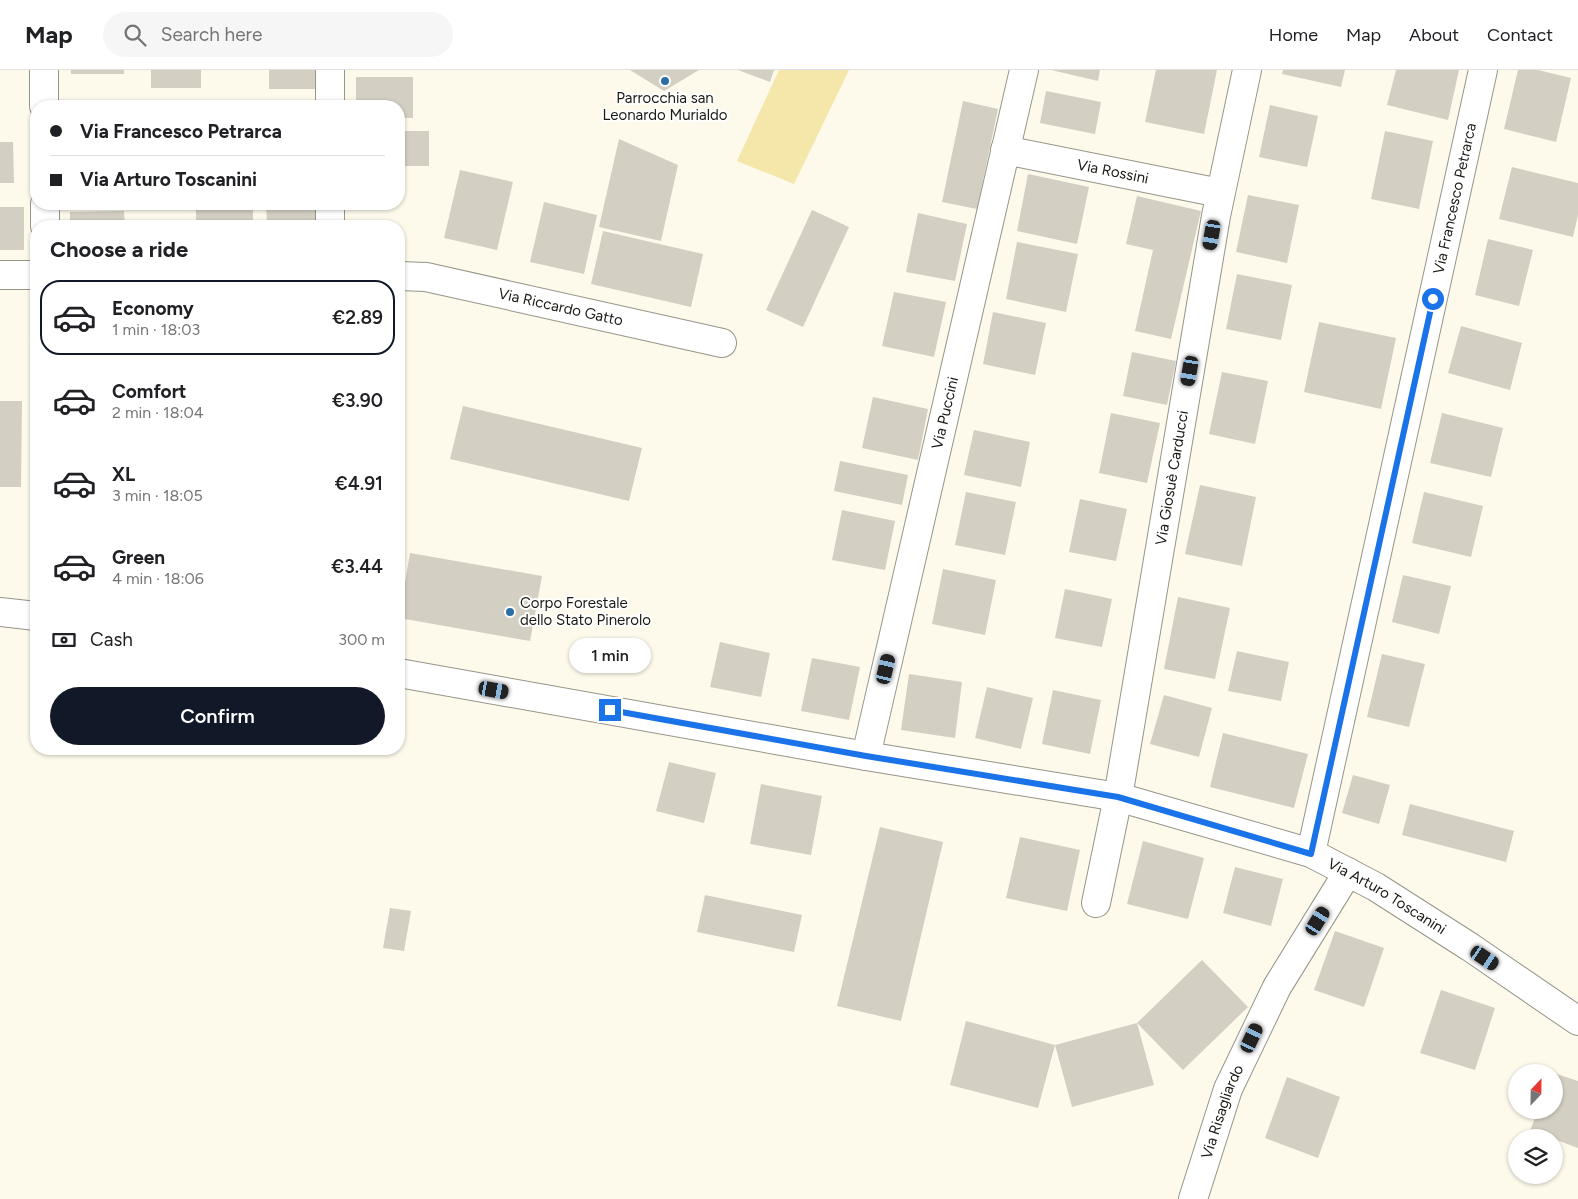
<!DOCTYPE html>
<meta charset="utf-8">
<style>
body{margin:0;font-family:Figtree,sans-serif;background:#f6f6f6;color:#202124;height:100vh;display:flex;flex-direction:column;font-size:19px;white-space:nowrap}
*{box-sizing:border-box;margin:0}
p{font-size:16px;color:#757577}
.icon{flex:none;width:28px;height:28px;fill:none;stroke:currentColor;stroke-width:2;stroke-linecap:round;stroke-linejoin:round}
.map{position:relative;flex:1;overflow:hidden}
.details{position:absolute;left:30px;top:150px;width:375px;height:535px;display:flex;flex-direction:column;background:#fff;border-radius:20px;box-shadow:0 1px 4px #0004}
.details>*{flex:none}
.hud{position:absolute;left:30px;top:30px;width:375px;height:110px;border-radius:20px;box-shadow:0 1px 4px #0004;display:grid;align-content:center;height:110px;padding:0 20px;background:#fff}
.needle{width:32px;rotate:22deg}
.controls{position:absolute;left:1508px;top:994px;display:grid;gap:10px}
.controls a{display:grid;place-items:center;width:55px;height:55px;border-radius:50%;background:#fff;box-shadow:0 1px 4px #0004;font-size:25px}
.end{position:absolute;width:22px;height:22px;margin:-11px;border:6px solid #1a73e8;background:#fff;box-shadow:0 0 0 2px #fff}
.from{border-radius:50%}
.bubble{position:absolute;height:35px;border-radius:18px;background:#fff;box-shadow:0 1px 4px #0004;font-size:16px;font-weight:600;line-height:35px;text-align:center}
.car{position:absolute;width:15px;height:30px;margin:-15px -8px;border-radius:6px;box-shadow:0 0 4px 1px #0007;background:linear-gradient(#222 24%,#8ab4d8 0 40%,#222 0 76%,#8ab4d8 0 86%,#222 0)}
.hud b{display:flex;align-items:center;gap:18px;height:48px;font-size:19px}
.hud b+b{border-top:1px solid #e0e0e0}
.hud i{width:12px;height:12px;background:#202124}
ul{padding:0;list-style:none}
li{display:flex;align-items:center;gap:15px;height:75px;margin:0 10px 8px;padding:0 10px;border:2px solid transparent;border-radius:20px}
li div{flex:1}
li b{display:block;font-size:19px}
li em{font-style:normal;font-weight:600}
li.active{border-color:#111827}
li>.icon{width:45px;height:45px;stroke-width:1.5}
h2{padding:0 20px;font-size:22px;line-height:60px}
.pay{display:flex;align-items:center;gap:12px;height:55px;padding:0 20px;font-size:19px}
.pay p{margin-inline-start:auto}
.cta{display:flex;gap:10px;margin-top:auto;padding:10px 20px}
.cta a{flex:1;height:58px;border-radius:30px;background:#111827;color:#fff;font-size:20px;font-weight:600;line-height:58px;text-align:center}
header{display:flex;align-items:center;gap:30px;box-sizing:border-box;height:70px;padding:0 25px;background:#fff;border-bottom:1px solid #e0e0e0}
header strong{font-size:24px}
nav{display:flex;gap:28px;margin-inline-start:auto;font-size:18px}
.search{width:350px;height:45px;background:#f6f6f6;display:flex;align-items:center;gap:12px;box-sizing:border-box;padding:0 18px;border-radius:28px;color:#757577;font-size:19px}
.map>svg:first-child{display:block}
.green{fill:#f5e6a9}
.building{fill:#d3d0c3}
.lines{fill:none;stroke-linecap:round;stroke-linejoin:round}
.minor-casing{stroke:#979488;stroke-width:30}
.minor{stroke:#fff;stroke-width:28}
.route{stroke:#1a73e8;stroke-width:6}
.poi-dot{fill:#2c6fa5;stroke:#fff;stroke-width:2}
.labels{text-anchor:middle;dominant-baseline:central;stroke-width:4;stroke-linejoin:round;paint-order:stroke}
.poi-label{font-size:15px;fill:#1a1914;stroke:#fff}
.street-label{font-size:15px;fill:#1a1914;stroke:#fff}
</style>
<header>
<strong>Map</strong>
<div class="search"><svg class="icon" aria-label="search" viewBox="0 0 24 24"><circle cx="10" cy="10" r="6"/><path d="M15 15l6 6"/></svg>Search here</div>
<nav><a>Home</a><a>Map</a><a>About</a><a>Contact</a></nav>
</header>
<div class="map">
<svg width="1578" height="1129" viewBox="0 0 1578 1129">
<rect width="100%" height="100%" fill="#fdfaec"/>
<polygon class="green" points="779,0 849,0 794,114 737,91"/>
<g class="building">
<rect x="71" y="0" width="53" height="4"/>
<rect x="151" y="0" width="50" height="18"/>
<rect x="269" y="0" width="52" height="19"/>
<polygon points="630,0 699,0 664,21"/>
<polygon points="738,0 774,0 770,12"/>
<polygon points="1051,0 1100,0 1098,11"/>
<polygon points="1156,0 1217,0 1204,64 1145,52"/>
<polygon points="1283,0 1345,0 1341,17 1282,4"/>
<polygon points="1396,0 1459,0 1448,50 1387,35"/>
<polygon points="1518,0 1538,0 1571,8 1556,72 1504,59"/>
<polygon points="356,7 413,7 413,48 399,48 399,36 356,36"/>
<polygon points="1046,21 1101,32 1095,64 1040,53"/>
<polygon points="963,31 998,39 977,139 942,132"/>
<rect x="69" y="34" width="54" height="2"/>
<polygon points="1270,35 1318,46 1307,97 1259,87"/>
<rect x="399" y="61" width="30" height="35"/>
<polygon points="1385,61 1433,71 1419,139 1371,129"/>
<polygon points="619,69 678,95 661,171 599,157"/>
<polygon points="0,72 13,72 14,113 0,113"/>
<polygon points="1512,97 1578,113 1578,145 1573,167 1499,149"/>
<polygon points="460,100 513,112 497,180 444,168"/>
<polygon points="1028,104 1089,117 1077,174 1017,161"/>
<polygon points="1248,125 1299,135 1287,193 1236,182"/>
<polygon points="1137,126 1201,141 1171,269 1135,261 1153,180 1126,174"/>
<polygon points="544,132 597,145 584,204 530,192"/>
<rect x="196" y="134" width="57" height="22"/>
<polygon points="266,134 319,134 319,153 267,153"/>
<rect x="0" y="137" width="24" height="43"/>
<polygon points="812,140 849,157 803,257 766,240"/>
<polygon points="124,141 125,156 70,156 70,142"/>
<polygon points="918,143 967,154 955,211 906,202"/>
<polygon points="603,161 703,184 691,237 591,214"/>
<polygon points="1488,169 1533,180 1519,236 1475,225"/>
<polygon points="1017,172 1078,184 1066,242 1006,229"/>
<polygon points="1237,204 1292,215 1281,270 1226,259"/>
<polygon points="894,222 946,232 934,287 882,276"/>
<polygon points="993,242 1046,253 1035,305 983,294"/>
<polygon points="1319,252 1396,268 1381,339 1304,322"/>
<polygon points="1461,256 1522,273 1510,320 1448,303"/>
<polygon points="1132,282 1176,291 1167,335 1123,326"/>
<polygon points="1222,302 1268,311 1255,374 1209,364"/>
<polygon points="873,327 928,339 918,390 862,378"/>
<polygon points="0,331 22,331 21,417 0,417"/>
<polygon points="463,336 642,378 629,431 450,389"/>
<polygon points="1111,343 1160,353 1147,413 1099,403"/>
<polygon points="1442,343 1503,358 1491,407 1430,393"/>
<polygon points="974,360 1030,372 1021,417 964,405"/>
<polygon points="840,391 908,405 902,435 834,421"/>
<polygon points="1200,415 1256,427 1242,496 1185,484"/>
<polygon points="966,422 1016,432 1005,485 955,475"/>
<polygon points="1424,422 1483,436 1471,487 1412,473"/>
<polygon points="1080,429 1127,439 1116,491 1069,482"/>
<polygon points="842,440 895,451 885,500 832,490"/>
<polygon points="410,483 542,506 530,571 399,548"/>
<polygon points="943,499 996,510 985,565 932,554"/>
<polygon points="1403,505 1451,516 1439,564 1392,552"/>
<polygon points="1065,519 1112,529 1102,577 1055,568"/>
<polygon points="1178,527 1230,538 1215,609 1164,599"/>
<polygon points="720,572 770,583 761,627 710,617"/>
<polygon points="1237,581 1289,592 1281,631 1228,621"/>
<polygon points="1382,584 1425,594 1409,657 1367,647"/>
<polygon points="812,588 860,597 849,650 801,641"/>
<polygon points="909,604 962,612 955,668 901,660"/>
<polygon points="987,617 1033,628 1021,679 975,668"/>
<polygon points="1053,620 1101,630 1090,684 1042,674"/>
<polygon points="1164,625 1212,638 1199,687 1150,674"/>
<polygon points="1223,663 1308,684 1294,738 1210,717"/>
<polygon points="669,692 716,703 704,753 656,741"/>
<polygon points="1353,705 1390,715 1379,754 1342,743"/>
<polygon points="761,714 822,726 811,785 750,774"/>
<polygon points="1410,734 1514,761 1506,792 1402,765"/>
<polygon points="880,757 943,772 901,951 837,936"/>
<polygon points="1020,767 1080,780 1067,841 1006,828"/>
<polygon points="1143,771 1204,788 1188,849 1127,834"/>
<polygon points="1235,797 1283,809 1271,856 1223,843"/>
<polygon points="705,825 802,845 794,882 697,862"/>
<polygon points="390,838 411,841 404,881 383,878"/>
<polygon points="1335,861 1384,878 1364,937 1314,920"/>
<polygon points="1202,890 1248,937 1183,1000 1137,953"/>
<polygon points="1441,920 1495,938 1475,1000 1420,983"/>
<polygon points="966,951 1055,975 1137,953 1154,1015 1072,1037 1055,975 1038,1038 950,1015"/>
<polygon points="1554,1003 1578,1011 1578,1078 1554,1069 1554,1068 1549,1068 1530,1061 1538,1040 1554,1040"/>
<polygon points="1287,1007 1340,1027 1318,1088 1265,1068"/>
</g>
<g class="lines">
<defs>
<g id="minor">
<polyline points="44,0 44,36"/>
<polyline points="330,36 330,0"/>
<path id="s1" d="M1005,80L1220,123"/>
<polyline points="45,134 45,156"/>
<polyline points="330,156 330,134"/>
<polyline points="0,205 36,205"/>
<path id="s2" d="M399,206L426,207L722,273"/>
<polyline points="0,542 36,546"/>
<path id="s3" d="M399,603L866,686L1118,727L1311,783L1376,817L1470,877L1578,951"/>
<path id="s4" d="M866,686L1024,0"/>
<path id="s5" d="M1311,783L1483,0"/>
<path id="s6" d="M1096,833L1118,727L1216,146L1247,0"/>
<path id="s7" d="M1193,1129L1228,1019L1277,917L1348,802"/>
</g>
</defs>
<use href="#minor" class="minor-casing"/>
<use href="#minor" class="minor"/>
</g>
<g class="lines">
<polyline class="route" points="610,640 866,686 1118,727 1311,784 1433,229"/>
</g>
<g class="poi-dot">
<circle cx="665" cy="11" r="5"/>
<circle cx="510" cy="542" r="5"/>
</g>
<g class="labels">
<g class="poi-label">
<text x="665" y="28">Parrocchia san<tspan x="665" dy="17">Leonardo Murialdo</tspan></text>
<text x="520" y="533" text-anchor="start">Corpo Forestale<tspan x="520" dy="17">dello Stato Pinerolo</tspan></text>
</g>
<g class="street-label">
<text stroke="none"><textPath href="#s1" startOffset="110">Via Rossini</textPath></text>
<text stroke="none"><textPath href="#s5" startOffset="670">Via Francesco Petrarca</textPath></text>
<text stroke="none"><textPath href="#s2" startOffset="165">Via Riccardo Gatto</textPath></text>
<text stroke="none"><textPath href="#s4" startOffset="352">Via Puccini</textPath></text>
<text stroke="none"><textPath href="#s6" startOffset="432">Via Giosuè Carducci</textPath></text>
<text stroke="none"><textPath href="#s3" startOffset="1018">Via Arturo Toscanini</textPath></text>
<text stroke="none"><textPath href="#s7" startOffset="92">Via Risagliardo</textPath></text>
</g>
</g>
</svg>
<div class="controls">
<a><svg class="needle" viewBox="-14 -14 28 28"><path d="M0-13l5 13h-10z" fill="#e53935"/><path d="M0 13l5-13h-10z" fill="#757577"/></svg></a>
<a><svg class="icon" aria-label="layers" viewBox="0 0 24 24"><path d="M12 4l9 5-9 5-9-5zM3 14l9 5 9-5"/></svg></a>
</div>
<i class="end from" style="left:1433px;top:229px"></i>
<i class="end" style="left:610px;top:640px"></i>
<div class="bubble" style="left:569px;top:568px;width:82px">1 min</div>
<i class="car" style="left:1212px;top:165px;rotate:190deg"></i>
<i class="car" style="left:1190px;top:301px;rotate:190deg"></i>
<i class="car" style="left:886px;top:599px;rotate:13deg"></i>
<i class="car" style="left:494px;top:620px;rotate:100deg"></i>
<i class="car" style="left:1318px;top:851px;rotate:32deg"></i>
<i class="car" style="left:1485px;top:888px;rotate:124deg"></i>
<i class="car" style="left:1252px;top:968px;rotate:25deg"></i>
<div class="hud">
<b><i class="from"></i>Via Francesco Petrarca</b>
<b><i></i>Via Arturo Toscanini</b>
</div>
<section class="details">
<h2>Choose a ride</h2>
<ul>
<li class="active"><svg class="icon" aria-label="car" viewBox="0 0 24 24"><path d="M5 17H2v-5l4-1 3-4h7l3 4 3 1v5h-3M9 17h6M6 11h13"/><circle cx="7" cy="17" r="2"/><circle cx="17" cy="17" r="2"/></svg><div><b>Economy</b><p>1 min · 18:03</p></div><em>€2.89</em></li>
<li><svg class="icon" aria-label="car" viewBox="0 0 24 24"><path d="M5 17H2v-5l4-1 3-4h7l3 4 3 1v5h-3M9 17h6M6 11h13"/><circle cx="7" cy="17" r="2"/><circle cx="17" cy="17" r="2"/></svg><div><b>Comfort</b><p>2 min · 18:04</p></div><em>€3.90</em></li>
<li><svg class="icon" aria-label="car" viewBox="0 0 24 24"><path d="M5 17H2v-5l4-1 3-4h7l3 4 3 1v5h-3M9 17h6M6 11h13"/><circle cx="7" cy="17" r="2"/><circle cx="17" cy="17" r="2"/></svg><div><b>XL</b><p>3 min · 18:05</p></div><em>€4.91</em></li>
<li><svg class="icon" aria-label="car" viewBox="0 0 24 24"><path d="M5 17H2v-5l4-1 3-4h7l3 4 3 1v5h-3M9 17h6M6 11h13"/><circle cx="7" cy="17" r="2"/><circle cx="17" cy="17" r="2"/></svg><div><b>Green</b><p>4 min · 18:06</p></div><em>€3.44</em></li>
</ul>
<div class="pay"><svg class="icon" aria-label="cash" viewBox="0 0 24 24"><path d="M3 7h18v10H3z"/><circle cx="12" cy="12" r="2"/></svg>Cash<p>300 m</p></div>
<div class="cta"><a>Confirm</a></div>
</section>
</div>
